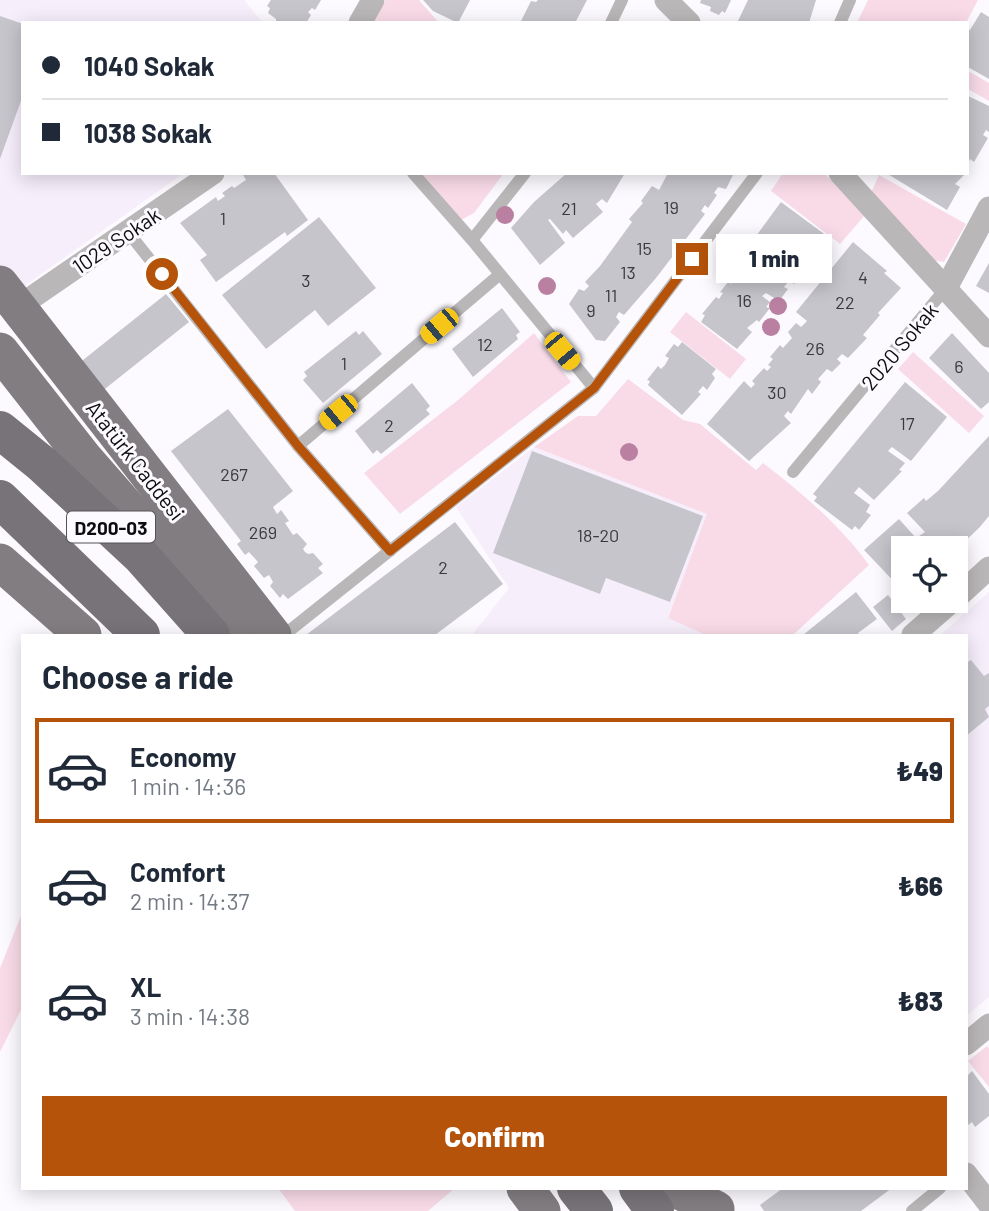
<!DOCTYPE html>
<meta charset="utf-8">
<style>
body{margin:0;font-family:Barlow,sans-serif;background:#f6f6f7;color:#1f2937;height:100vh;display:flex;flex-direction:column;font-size:26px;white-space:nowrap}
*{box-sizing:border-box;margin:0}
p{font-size:23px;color:#747a83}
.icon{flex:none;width:38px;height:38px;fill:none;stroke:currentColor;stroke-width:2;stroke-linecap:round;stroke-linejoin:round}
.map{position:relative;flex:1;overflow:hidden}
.drawer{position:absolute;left:21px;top:634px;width:947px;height:556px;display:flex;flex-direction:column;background:#fff;border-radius:0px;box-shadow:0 4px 18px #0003}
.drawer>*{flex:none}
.hud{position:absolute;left:21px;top:21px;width:948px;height:154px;border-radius:0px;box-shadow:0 4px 18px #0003;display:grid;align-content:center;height:154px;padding:0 21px;background:#fff}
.controls{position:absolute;left:891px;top:536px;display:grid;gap:14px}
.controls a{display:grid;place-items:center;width:77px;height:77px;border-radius:0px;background:#fff;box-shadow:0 4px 18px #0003;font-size:35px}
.end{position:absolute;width:32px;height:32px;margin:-16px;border:9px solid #b45309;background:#fff;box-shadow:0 0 0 4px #fff}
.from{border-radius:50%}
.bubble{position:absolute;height:49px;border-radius:0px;background:#fff;box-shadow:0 4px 18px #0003;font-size:23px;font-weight:800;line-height:49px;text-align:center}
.car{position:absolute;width:21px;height:42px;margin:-21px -10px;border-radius:9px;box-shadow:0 0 5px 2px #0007;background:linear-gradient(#f5c518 24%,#345 0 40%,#f5c518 0 76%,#345 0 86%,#f5c518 0)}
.hud b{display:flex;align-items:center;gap:24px;height:66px;font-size:26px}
.hud b+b{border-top:2px solid #e0e1e3}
.hud i{width:18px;height:18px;background:#1f2937}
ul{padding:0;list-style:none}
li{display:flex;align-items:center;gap:21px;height:105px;margin:0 14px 10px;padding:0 7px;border:4px solid transparent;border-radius:0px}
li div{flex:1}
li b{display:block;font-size:26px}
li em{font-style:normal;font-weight:800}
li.current{border-color:#b45309}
li>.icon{width:63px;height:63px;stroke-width:1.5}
h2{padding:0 21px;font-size:32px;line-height:84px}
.cta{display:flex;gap:14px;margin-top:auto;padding:14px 21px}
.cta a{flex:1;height:80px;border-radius:0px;background:#b45309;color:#fff;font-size:28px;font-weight:800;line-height:80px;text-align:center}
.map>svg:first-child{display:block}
.built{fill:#f7eefc}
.green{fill:#f9dbe8}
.building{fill:#c6c5cc}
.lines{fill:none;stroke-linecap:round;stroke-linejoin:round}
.service{stroke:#bab7b9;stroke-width:12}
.minor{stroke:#bab7b9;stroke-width:23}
.primary{stroke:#827d81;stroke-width:37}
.trunk{stroke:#787378;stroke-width:38}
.tree{fill:#b980a2}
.route{stroke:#b45309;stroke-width:9}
.labels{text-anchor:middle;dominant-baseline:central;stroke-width:6;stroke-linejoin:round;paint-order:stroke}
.number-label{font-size:18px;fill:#3a3a3d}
.shield{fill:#fdfaff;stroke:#545356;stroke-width:2}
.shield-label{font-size:19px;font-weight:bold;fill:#0c0b0d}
.street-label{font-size:21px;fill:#0c0b0d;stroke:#fdfaff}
</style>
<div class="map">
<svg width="989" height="1211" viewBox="0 0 989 1211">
<rect width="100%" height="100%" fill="#fdfaff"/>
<g class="built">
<polygon points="0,0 244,0 263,23 23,23 23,173 184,173 13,294 0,278"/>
<polygon points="534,447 708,514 668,617 706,635 472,635 509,588 456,507"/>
<polygon points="989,592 989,997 966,1016 966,635 940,635"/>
</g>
<g class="green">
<polygon points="386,0 419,0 439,23 372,23"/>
<polygon points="868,0 978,0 966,23 857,23"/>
<polygon points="968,71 989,83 989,101 968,89"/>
<polygon points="419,173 504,173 474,213 461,220"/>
<polygon points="783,173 824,173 865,215 840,244 771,191"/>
<polygon points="879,175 966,224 944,262 932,260 871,193"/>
<polygon points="686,312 746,359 730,379 670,332"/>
<polygon points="534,333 571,382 400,514 364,473 458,400"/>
<polygon points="913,352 984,416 969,433 898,369"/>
<path d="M628,379L683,420L700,424L756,470L763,463C802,493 840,525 869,565L793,635H706L668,618L707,514L534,447L578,416H596Z"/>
<polygon points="23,911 23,1006 0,1052 0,968"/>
<polygon points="987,1046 989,1048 989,1087 968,1061"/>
<polygon points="278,1188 455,1188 428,1211 295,1211"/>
</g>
<g class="building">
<polygon points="271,0 321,0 315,10 312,8 308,12 311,15 306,23 276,23 276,19 268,13 270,8 267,6"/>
<polygon points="423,0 470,0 458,23 433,11"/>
<polygon points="538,0 587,0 575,23 520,23 531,1 536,2"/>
<polygon points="701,0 731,0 725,13 722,11 719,15 710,11 711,7 700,3"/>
<polygon points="748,0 816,0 809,23 737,23"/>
<polygon points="981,12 989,17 989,79 968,67 968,29 970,30"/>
<polygon points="0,16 23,24 23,95 0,159"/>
<polygon points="968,96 989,106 989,132 986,130 983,135 988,138 974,162 970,159 968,163"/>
<polygon points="242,173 274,173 308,220 287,236 285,232 216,282 200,260 207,255 180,223 216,197 218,201 225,196 222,193 232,186 234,188 246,180"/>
<polygon points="567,173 625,173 607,203 602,199 596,204 603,212 573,238 566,230 563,234 550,219 548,220 565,243 540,265 511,228 534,202"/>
<polygon points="668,173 734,173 726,189 718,187 714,193 717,195 708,208 705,205 701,211 705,214 656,278 624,315 619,312 616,317 620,322 605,341 596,340 569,304 579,289 584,291 589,286 585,282 600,266 632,222 629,219 643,203 641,201 652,186 659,190"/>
<polygon points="886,173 966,173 955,184 960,187 947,210"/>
<polygon points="781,202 831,239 794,284 789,281 784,287 788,289 779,301 766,293 762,296 770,302 766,307 770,308 759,322 757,320 747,328 752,332 737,349 701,322 705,315 702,314 716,297 719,299 723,293 720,292 729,281 731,284 740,272 736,269 745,259 749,262 753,256 745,251"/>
<polygon points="319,217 376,288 328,326 315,310 266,349 222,295"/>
<polygon points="853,242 887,271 884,273 901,288 878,313 880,315 863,335 867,338 848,358 842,354 837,359 841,363 832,372 827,369 818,379 821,382 812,394 808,389 793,411 791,414 788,411 784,416 791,423 749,461 707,424 744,381 751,388 755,384 752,381 764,368 767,371 771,367 768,365 773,359 770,357 780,345 783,348 792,338 788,332 796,323 801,327 807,321 796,312"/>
<polygon points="989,263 989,293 976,286"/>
<polygon points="166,294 189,322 96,396 73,368"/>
<polygon points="502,308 520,332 516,335 518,339 473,377 452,349"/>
<polygon points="356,331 359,335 363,331 382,354 323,403 303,380 307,376 304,372"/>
<polygon points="952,333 989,373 989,402 981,409 929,358"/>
<polygon points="682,342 716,369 712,374 715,378 707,390 703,386 698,392 701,394 682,415 648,385 650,381 647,380 658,366 661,369 665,365 669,358 665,356 674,344 678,347"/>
<polygon points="905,382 947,417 911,461 892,447 888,451 905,463 899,470 902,471 874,500 859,487 854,493 870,505 866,512 871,515 859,530 855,526 852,530 814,501 817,497 813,494"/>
<polygon points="412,383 430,406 426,410 430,414 381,454 377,450 373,454 355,431"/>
<polygon points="228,409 293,491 273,507 277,514 281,510 289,521 285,523 293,535 297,533 307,544 303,549 305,552 308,554 313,553 323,564 318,568 323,573 288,599 283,594 280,598 270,586 273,582 269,575 264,578 254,566 258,562 249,552 245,555 237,544 241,541 171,451"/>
<polygon points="989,436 989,516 979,528 964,542 966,545 956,555 956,548 938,548 935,545 932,548 903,548 903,591 864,550 899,519 916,538 925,532 907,513 924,498 926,501 938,491"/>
<polygon points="532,451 703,516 670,602 606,578 600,594 493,553"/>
<polygon points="455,522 503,584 435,635 306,635"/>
<polygon points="856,592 877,619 858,633 859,635 803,635"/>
<polygon points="888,595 906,619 892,631 873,607"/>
<polygon points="971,660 984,676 989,673 989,706 985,709 989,717 966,736 966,663"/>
<polygon points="972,1071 989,1094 989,1116 975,1127 972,1122 968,1125 966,1122 966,1072 968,1075"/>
<polygon points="783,1188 892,1188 861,1211 764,1211 760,1205"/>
</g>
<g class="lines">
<g class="service">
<polyline points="611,23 622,0"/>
<polyline points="840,23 850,0"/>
<polyline points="413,173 472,240 594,388"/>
<polyline points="128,232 298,446 390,551"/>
<polyline points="472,240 525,173"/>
<polyline points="298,446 499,275"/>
<polyline points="793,472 946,288"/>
<polyline points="284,635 594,388 757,173"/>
<polyline points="912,1211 940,1188"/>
</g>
<g class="minor">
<polyline points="666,0 689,23"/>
<polyline points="360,23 373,0"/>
<polyline points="840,173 989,336"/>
<polyline points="946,288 989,208"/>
<polyline points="18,307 213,173"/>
<polyline points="956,598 989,568"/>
<polyline points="913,635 953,600"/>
<polyline points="966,1044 989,1025"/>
<polyline points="966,1174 989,1204"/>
</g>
<g class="primary">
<polyline points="0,284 273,635"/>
<polyline points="0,351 84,458 204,595 235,635"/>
<polyline points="0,562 83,635"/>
<polyline points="525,1188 542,1211"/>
<polyline points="673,1188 716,1209"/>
</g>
<g class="trunk">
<polyline points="0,430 42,464 140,555 211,635"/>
<polyline points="0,499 141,635"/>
<polyline points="576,1188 594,1211"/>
<polyline points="638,1188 655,1211"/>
</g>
</g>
<g class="tree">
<circle cx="505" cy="215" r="9"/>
<circle cx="547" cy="286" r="9"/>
<circle cx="778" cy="306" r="9"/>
<circle cx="771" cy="327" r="9"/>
<circle cx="629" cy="452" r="9"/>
</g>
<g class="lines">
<polyline class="route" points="162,274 298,446 390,551 594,388 692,259"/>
</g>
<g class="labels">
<g class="number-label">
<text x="671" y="207">19</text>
<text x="569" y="208">21</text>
<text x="223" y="218">1</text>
<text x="644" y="248">15</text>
<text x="628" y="272">13</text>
<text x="863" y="277">4</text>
<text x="306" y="280">3</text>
<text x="611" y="295">11</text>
<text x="744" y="300">16</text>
<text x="845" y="302">22</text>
<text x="591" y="310">9</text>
<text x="485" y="344">12</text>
<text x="815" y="348">26</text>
<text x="344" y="363">1</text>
<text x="959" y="366">6</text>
<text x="777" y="392">30</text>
<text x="907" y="423">17</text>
<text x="389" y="425">2</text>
<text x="234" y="474">267</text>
<text x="263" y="532">269</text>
<text x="598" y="535">18-20</text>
<text x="443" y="567">2</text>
</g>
<rect class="shield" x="67" y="511.5" width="88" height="31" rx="5"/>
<g class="shield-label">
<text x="111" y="527">D200-03</text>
</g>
<g class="street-label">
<text transform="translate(116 240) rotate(-34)">1029 Sokak</text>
<text transform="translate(899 346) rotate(-50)">2020 Sokak</text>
<text transform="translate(136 460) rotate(52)">Atatürk Caddesi</text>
</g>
</g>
</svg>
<div class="controls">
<a><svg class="icon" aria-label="locate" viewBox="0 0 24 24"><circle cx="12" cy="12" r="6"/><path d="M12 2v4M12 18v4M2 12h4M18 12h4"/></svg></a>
</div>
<i class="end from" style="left:162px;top:274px"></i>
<i class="end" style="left:692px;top:259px"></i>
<div class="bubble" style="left:716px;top:234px;width:116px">1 min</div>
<i class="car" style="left:439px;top:326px;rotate:230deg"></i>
<i class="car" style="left:562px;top:351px;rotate:140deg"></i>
<i class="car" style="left:338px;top:412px;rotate:230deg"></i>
<div class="hud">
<b><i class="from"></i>1040 Sokak</b>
<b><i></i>1038 Sokak</b>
</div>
<section class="drawer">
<h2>Choose a ride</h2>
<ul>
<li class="current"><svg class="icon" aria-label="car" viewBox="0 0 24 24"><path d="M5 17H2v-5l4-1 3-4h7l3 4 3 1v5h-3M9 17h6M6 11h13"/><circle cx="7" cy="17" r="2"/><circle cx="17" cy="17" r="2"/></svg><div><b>Economy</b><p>1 min · 14:36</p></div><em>₺49</em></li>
<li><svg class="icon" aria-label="car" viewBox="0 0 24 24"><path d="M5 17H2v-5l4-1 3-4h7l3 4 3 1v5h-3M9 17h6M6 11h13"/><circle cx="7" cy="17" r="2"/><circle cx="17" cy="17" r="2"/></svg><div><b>Comfort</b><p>2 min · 14:37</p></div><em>₺66</em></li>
<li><svg class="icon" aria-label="car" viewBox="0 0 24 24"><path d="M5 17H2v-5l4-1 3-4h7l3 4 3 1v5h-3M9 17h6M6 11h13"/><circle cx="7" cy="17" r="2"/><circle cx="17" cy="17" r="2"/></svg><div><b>XL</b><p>3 min · 14:38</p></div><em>₺83</em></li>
</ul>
<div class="cta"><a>Confirm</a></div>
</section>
</div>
